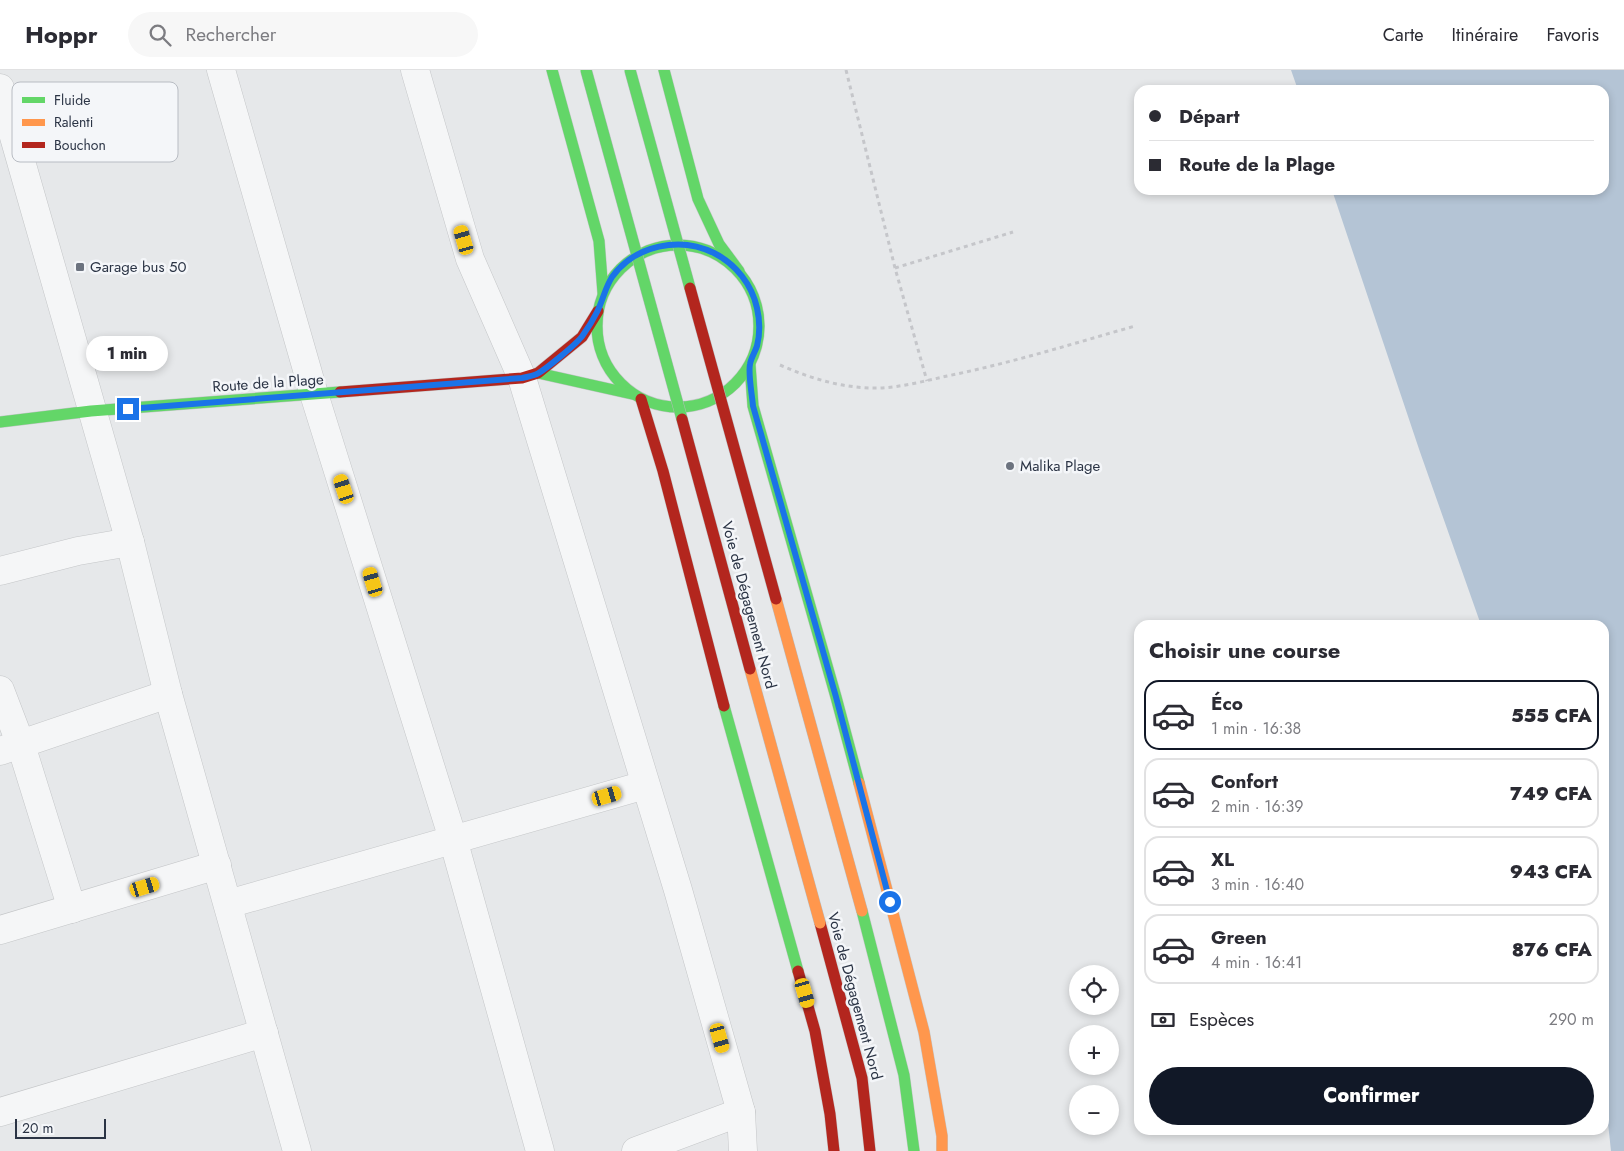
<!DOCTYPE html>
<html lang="fr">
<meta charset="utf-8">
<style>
body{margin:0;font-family:Jost,sans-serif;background:#f7f7f7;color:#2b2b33;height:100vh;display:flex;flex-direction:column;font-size:19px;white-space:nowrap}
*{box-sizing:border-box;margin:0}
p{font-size:16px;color:#7c7c81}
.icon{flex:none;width:28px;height:28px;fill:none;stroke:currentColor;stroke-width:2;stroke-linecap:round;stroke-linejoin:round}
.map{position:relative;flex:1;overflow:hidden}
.details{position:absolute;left:1134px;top:550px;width:475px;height:515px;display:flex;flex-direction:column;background:#fff;border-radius:15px;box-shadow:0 2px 8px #0003}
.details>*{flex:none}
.hud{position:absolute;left:1134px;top:15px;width:475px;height:110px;border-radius:15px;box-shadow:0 2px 8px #0003;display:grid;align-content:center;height:110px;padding:0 15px;background:#fff}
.tools{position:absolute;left:1069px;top:895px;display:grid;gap:10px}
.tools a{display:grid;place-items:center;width:50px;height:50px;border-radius:50%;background:#fff;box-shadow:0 2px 8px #0003;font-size:25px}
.scale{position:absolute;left:15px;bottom:12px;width:91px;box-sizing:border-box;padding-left:5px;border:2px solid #2b3445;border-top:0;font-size:14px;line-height:18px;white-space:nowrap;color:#2b3445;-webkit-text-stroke:4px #f4f6f9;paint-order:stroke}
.end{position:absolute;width:22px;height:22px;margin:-11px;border:6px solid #1a73e8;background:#fff;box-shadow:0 0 0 2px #fff}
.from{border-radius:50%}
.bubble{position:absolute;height:35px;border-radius:18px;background:#fff;box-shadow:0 2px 8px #0003;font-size:16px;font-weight:800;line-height:35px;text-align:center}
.car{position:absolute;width:15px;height:30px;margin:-15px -8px;border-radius:6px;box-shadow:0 0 4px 1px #0007;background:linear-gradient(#f5c518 24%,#345 0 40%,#f5c518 0 76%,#345 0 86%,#f5c518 0)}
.hud b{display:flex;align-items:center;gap:18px;height:48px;font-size:19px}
.hud b+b{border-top:1px solid #e1e1e2}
.hud i{width:12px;height:12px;background:#2b2b33}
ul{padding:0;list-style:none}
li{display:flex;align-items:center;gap:15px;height:70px;margin:0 10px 8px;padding:0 5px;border:2px solid #e1e1e2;border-radius:15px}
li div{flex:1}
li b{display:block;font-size:19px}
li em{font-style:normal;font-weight:800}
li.on{border-color:#111827}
li>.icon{width:45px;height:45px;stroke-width:1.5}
h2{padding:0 15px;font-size:22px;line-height:60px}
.pay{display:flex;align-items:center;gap:12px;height:55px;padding:0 15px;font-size:19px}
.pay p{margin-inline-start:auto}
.action{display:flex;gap:10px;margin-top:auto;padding:10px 15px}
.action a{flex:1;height:58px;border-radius:30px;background:#111827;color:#fff;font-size:20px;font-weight:800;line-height:58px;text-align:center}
header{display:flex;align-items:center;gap:30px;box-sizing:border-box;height:70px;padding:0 25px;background:#fff;border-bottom:1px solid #e1e1e2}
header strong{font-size:24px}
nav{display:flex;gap:28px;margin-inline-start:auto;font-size:18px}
.search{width:350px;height:45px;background:#f7f7f7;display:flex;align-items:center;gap:12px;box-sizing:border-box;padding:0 18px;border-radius:28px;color:#7c7c81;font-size:19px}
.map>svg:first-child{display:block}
.water{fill:#b4c4d5}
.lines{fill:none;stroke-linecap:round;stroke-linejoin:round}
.street-casing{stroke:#c4c6c8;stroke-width:29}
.fast-casing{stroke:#c4c6c8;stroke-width:12}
.slow-casing{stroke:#c4c6c8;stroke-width:12}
.jam-casing{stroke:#c4c6c8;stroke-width:12}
.path{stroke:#c5c6ca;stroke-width:3;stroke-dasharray:4 4;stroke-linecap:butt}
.street{stroke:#f5f6f7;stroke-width:28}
.fast{stroke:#63d668;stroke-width:11}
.slow{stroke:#ff974d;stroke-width:11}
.jam{stroke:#b3261e;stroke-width:11}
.fast-bridge-casing{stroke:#b8bbbf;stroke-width:12;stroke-linecap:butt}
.slow-bridge-casing{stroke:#b8bbbf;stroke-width:12;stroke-linecap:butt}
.jam-bridge-casing{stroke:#b8bbbf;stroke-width:12;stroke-linecap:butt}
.fast-bridge{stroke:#63d668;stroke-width:11}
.slow-bridge{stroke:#ff974d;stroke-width:11}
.jam-bridge{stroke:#b3261e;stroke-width:11}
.route{stroke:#1a73e8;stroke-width:6}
.poi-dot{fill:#6c737f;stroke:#f4f6f9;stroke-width:2}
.labels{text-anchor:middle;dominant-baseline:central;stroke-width:5;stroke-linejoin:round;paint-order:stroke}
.poi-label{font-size:15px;fill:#2b3445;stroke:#f4f6f9;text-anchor:start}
.street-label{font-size:15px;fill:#2b3445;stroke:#f4f6f9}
.key{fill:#f4f6f9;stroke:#b8bcc3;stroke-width:1}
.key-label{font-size:14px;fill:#2b3445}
</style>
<header>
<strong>Hoppr</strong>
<div class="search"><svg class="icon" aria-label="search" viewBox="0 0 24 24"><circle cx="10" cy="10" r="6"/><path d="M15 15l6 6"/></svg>Rechercher</div>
<nav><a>Carte</a><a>Itinéraire</a><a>Favoris</a></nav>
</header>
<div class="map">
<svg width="1624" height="1081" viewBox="0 0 1624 1081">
<rect width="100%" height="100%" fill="#e6e8ea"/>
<polygon class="water" points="1291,0 1624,0 1624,1081 1611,1081 1604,1016 1604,555 1481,555 1420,382 1332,120 1604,120 1604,20 1298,20"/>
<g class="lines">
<defs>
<g id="street">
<polyline points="221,0 314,324 453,769 540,1081"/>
<polyline points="415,0 470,189 522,308 678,820 741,1042 743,1081"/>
<polyline points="0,18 130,472 168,624 297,1081"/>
<polyline points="0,501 78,481 130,472"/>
<polyline points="0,620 21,675 72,839"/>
<polyline points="0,681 168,624"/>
<polyline points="228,834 645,715"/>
<polyline points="0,860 217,795"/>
<polyline points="0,1042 264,963"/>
<polyline points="636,1081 741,1042"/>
</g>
<g id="fast">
<polyline points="552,0 599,171 603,223"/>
<polyline points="664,0 698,129 719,174 739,201"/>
<circle cx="678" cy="256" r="81"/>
<polyline points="750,295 753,336 836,627 859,713"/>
<polyline points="538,303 632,324"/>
<polyline points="0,352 91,341 340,322"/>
<polyline points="724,636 798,901"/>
<polyline points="862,841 904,1005 914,1081"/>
</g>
<polyline id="slow" points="859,713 924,962 942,1066 942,1081"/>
<g id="jam">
<polyline points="340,322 522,308 538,303 582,267 598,241"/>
<polyline points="641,329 663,401 724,636"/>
<polyline points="820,853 862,1008 870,1081"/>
<polyline points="798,901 815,961 830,1044 834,1081"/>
</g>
</defs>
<use href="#street" class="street-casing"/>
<use href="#fast" class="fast-casing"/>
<use href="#slow" class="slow-casing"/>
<use href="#jam" class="jam-casing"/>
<g class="path">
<polyline points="846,0 895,198 927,311"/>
<polyline points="895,198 1013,162"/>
<path d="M780,295C812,309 845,319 880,318C902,317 925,311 947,306C1011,293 1072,274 1135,256"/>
</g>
<use href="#street" class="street"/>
<use href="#fast" class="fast"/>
<use href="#slow" class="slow"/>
<use href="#jam" class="jam"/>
<defs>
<g id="fast-bridge">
<polyline points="586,0 682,349"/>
<polyline points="630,0 690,218"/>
</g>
<g id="slow-bridge">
<polyline points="776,529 862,841"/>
<polyline points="750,599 820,853"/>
</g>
<g id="jam-bridge">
<polyline points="690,218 776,529"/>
<polyline points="682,349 750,599"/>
</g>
</defs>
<use href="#fast-bridge" class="fast-bridge-casing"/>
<use href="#slow-bridge" class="slow-bridge-casing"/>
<use href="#jam-bridge" class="jam-bridge-casing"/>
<use href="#fast-bridge" class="fast-bridge"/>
<use href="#slow-bridge" class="slow-bridge"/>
<use href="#jam-bridge" class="jam-bridge"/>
</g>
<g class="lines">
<path class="route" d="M128,339L522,308C527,307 532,306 537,304C546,299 578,273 583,265C588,258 593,250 597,242C603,230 605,218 612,207C635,175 680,166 714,183C736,194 752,215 757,238C760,251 760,264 757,276C755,282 751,288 750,294C748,304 752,324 753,336L836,627L890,832"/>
</g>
<g class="poi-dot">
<rect x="75" y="192" width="10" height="10" rx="2.5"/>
<circle cx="1010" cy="396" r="5"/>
</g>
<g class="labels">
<g class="poi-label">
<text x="90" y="197">Garage bus 50</text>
<text x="1020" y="396">Malika Plage</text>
</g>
<g class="street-label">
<text transform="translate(268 313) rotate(-4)">Route de la Plage</text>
<text transform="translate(749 535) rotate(75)">Voie de Dégagement Nord</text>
<text transform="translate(855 926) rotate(75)">Voie de Dégagement Nord</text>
</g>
</g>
<rect x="12" y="12" width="166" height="80" rx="8" class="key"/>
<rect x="22" y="27" width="23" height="6" fill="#63d668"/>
<rect x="22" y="49" width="23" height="7" fill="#ff974d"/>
<rect x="22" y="72" width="23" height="6" fill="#b3261e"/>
<g class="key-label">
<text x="54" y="35">Fluide</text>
<text x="54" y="57">Ralenti</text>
<text x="54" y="80">Bouchon</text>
</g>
</svg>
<div class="tools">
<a><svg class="icon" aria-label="locate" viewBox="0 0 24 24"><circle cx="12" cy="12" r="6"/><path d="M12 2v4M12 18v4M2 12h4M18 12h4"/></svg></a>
<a>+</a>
<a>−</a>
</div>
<div class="scale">20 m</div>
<i class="end from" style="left:890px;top:832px"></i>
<i class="end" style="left:128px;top:339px"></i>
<div class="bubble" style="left:86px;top:266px;width:82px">1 min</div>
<i class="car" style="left:464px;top:170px;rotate:344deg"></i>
<i class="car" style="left:344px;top:419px;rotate:342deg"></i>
<i class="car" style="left:373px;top:512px;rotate:343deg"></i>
<i class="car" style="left:607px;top:726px;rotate:74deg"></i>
<i class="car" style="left:145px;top:817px;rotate:73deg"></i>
<i class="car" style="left:805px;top:923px;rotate:164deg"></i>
<i class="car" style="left:720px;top:968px;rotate:164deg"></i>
<div class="hud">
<b><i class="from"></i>Départ</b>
<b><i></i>Route de la Plage</b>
</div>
<section class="details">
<h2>Choisir une course</h2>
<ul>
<li class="on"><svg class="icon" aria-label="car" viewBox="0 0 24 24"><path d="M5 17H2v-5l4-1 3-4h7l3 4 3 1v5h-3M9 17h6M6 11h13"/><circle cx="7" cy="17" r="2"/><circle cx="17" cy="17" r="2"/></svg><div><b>Éco</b><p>1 min · 16:38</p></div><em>555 CFA</em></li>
<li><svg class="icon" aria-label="car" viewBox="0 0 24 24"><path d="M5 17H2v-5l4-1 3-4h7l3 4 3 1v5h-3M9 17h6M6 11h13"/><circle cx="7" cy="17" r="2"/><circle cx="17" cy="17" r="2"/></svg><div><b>Confort</b><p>2 min · 16:39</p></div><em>749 CFA</em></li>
<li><svg class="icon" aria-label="car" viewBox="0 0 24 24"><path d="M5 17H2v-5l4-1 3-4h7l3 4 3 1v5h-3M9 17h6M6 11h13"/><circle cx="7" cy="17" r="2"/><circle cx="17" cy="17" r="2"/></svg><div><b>XL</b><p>3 min · 16:40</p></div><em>943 CFA</em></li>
<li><svg class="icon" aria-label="car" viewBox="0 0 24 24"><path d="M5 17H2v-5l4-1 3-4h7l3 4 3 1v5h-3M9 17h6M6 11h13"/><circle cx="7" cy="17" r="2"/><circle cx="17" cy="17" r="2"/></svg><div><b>Green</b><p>4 min · 16:41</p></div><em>876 CFA</em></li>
</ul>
<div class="pay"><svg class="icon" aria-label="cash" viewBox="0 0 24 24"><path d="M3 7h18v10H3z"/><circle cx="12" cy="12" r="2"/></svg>Espèces<p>290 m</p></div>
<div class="action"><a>Confirmer</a></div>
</section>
</div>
